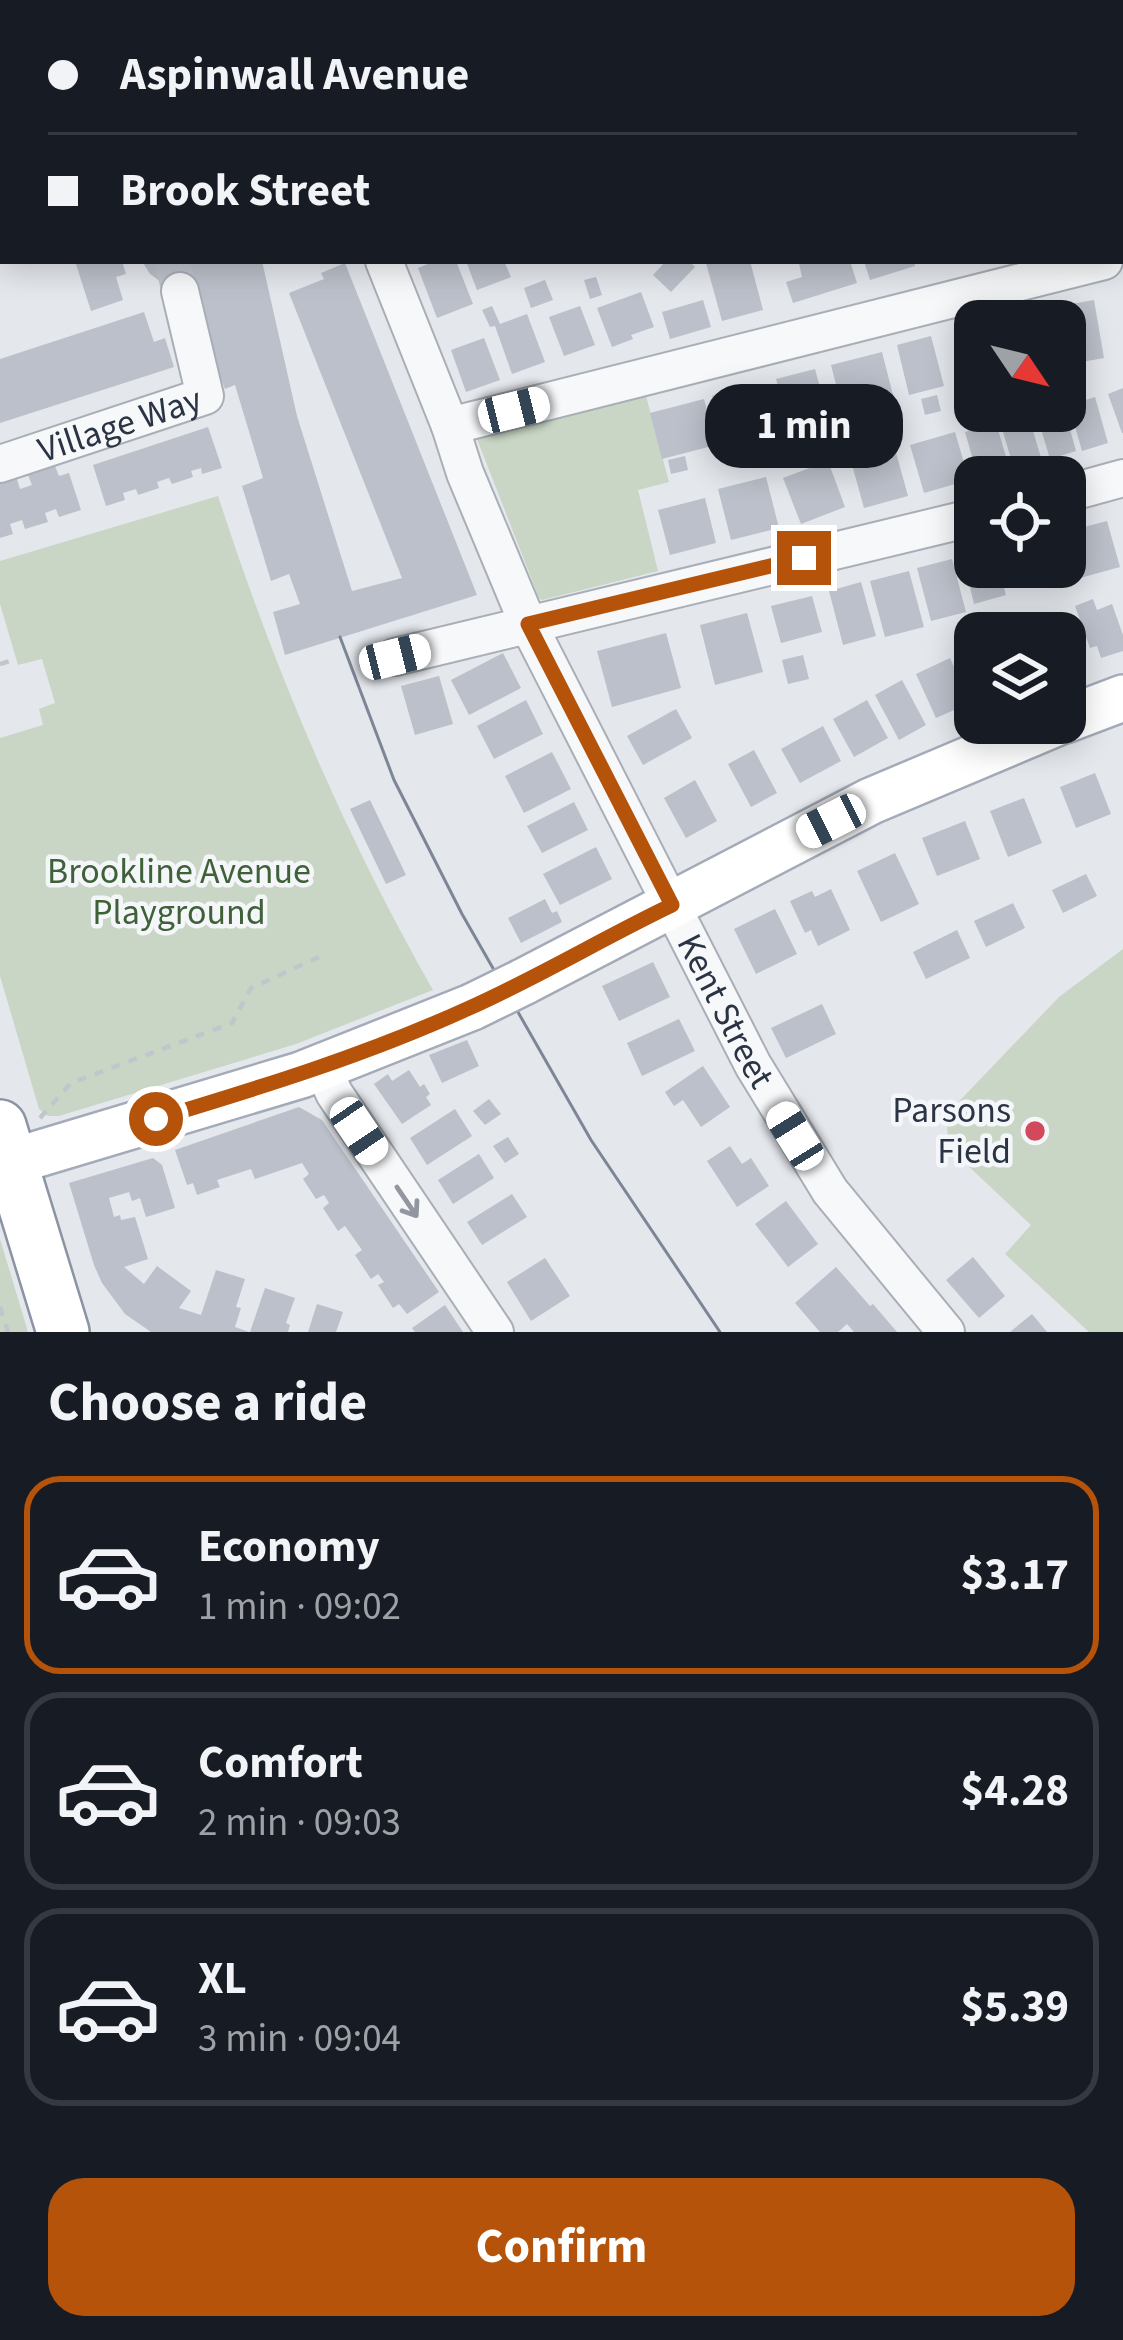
<!DOCTYPE html>
<meta charset="utf-8">
<style>
body{margin:0;font-family:"Source Sans 3",sans-serif;background:#242831;color:#f1f3f6;height:100vh;display:flex;flex-direction:column;font-size:45px;white-space:nowrap}
*{box-sizing:border-box;margin:0}
p{font-size:39px;color:#9ea1a6}
.icon{flex:none;width:66px;height:66px;fill:none;stroke:currentColor;stroke-width:2;stroke-linecap:round;stroke-linejoin:round}
.map{position:relative;height:1332px;overflow:hidden}
.panel{display:flex;flex-direction:column;background:#171b24;flex:1}
.panel>*{flex:none}
.banner{position:absolute;left:0px;top:0px;width:1125px;height:264px;box-shadow:0 6px 30px #0003;display:grid;align-content:center;height:264px;padding:0 48px;background:#171b24}
.needle{width:78px;rotate:125deg}
.controls{position:absolute;left:954px;top:300px;display:grid;gap:24px}
.controls a{display:grid;place-items:center;width:132px;height:132px;border-radius:24px;background:#171b24;box-shadow:0 6px 30px #0003;font-size:60px}
.end{position:absolute;width:54px;height:54px;margin:-27px;border:15px solid #b45309;background:#fff;box-shadow:0 0 0 6px #fff}
.from{border-radius:50%}
.bubble{position:absolute;height:84px;border-radius:36px;background:#171b24;box-shadow:0 6px 30px #0003;font-size:39px;font-weight:700;line-height:84px;text-align:center}
.car{position:absolute;width:36px;height:72px;margin:-36px -18px;border-radius:15px;box-shadow:0 0 9px 3px #0007;background:linear-gradient(#fff 24%,#345 0 40%,#fff 0 76%,#345 0 86%,#fff 0)}
.banner b{display:flex;align-items:center;gap:42px;height:114px;font-size:45px}
.banner b+b{border-top:3px solid #363941}
.banner i{width:30px;height:30px;background:#f1f3f6}
ul{padding:0;list-style:none}
li{display:flex;align-items:center;gap:36px;height:198px;margin:0 24px 18px;padding:0 24px;border:6px solid #363941;border-radius:36px}
li div{flex:1}
li b{display:block;font-size:45px}
li em{font-style:normal;font-weight:700}
li.selected{border-color:#b45309}
li>.icon{width:108px;height:108px;stroke-width:1.5}
h2{padding:0 48px;font-size:54px;line-height:144px}
.button{display:flex;gap:24px;margin-top:auto;padding:24px 48px}
.button a{flex:1;height:138px;border-radius:36px;background:#b45309;color:#fff;font-size:48px;font-weight:700;line-height:138px;text-align:center}
.map>svg:first-child{display:block}
.green{fill:#c9d6c5}
.building{fill:#bbc0ca}
.lines{fill:none;stroke-linecap:round;stroke-linejoin:round}
.minor-tunnel{stroke:#bfc3cb;stroke-width:36;stroke-dasharray:36 18;stroke-linecap:butt}
.minor-casing{stroke:#a9aeb7;stroke-width:40}
.major-casing{stroke:#a3abb8;stroke-width:50}
.highway-casing{stroke:#8b94a3;stroke-width:56}
.path{stroke:#c2c5cb;stroke-width:4.5;stroke-dasharray:9 9;stroke-linecap:butt}
.minor{stroke:#f7f8fa;stroke-width:36}
.major{stroke:#fff;stroke-width:45}
.highway{stroke:#fff;stroke-width:51}
.tram{stroke:#7d8696;stroke-width:3}
.major-bridge-casing{stroke:#a3abb8;stroke-width:50;stroke-linecap:butt}
.major-bridge{stroke:#fff;stroke-width:45}
.oneway{stroke:#9196a0}
.route{stroke:#b45309;stroke-width:15}
.poi-dot{fill:#d1495b;stroke:#f4f6f9;stroke-width:4.5}
.labels{text-anchor:middle;dominant-baseline:central;stroke-width:9;stroke-linejoin:round;paint-order:stroke}
.street-label{font-size:36px;fill:#2b3445;stroke:#f4f6f9}
.park-label{font-size:36px;fill:#3f6138;stroke:#f4f6f9}
.poi-label{font-size:36px;fill:#2b3445;stroke:#f4f6f9;text-anchor:end}
</style>
<div class="map">
<svg width="1123" height="1332" viewBox="0 0 1123 1332">
<rect width="100%" height="100%" fill="#e4e7ec"/>
<g class="green">
<polygon points="646,396 669,482 638,490 658,571 542,600 539,598 477,439"/>
<path d="M218,496C275,671 342,830 433,990L296,1044L59,1116H48L39,1109L0,976V738L43,725L39,709L55,703L42,659L18,665L0,604V561Z"/>
<polygon points="1123,949 1123,1332 1089,1332 1005,1254 1031,1225 949,1148 946,1115 1059,997"/>
<polygon points="0,1239 28,1332 0,1332"/>
</g>
<g class="building">
<polygon points="75,261 122,261 126,274 116,277 123,300 91,311"/>
<polygon points="142,261 262,261 297,416 352,591 402,578 289,293 324,279 321,273 345,263 477,595 285,655 273,612 300,604 289,574 271,581 242,486 263,478 235,385 225,389 219,374 214,376 171,289 150,274"/>
<polygon points="435,261 456,261 473,304 437,318 418,268"/>
<polygon points="466,261 504,261 511,277 477,290"/>
<polygon points="666,261 689,261 695,267 671,292 653,275"/>
<polygon points="714,261 750,261 763,310 722,321 706,263"/>
<polygon points="806,261 850,261 857,283 793,303 786,282 802,277 799,263"/>
<polygon points="864,261 914,261 915,266 870,280"/>
<polygon points="596,277 602,295 590,299 584,280"/>
<polygon points="545,280 553,300 531,308 524,288"/>
<polygon points="641,292 654,327 631,335 633,339 612,347 597,308"/>
<polygon points="703,300 711,327 670,339 662,312"/>
<polygon points="1094,300 1104,358 1065,365 1065,321 1051,321 1049,308"/>
<polygon points="492,306 500,324 527,314 545,362 512,374 495,326 490,327 482,310"/>
<polygon points="580,306 595,345 564,356 549,317"/>
<polygon points="144,312 154,342 165,338 174,367 0,423 0,359"/>
<polygon points="975,329 975,393 970,394 954,334"/>
<polygon points="931,336 944,386 909,395 897,345"/>
<polygon points="484,338 500,380 466,392 451,350"/>
<polygon points="882,352 894,399 843,412 831,365"/>
<polygon points="815,369 827,414 788,424 776,379"/>
<polygon points="760,384 772,429 724,441 712,396"/>
<polygon points="1123,388 1123,433 1122,433 1108,394"/>
<polygon points="937,395 941,411 925,415 921,399"/>
<polygon points="1095,397 1108,443 1082,451 1069,405"/>
<polygon points="704,399 716,445 662,459 650,413"/>
<polygon points="1065,411 1076,451 1050,459 1036,412"/>
<polygon points="1028,414 1042,461 1014,469 1000,422"/>
<polygon points="996,423 1010,470 978,477 965,432"/>
<polygon points="208,427 222,468 202,474 201,468 191,471 193,477 172,484 169,478 157,482 159,488 138,495 136,489 123,493 125,500 106,506 93,465"/>
<polygon points="955,432 969,480 924,493 910,445"/>
<polygon points="895,449 908,496 864,508 851,461"/>
<polygon points="685,456 688,470 671,474 668,460"/>
<polygon points="828,461 845,507 801,524 783,478"/>
<polygon points="55,466 59,476 69,473 81,510 59,517 56,509 45,513 48,522 25,529 22,520 10,524 13,534 0,538 0,478 15,473 20,489 32,485 28,475"/>
<polygon points="766,477 779,528 731,540 718,489"/>
<polygon points="705,498 716,543 670,555 658,510"/>
<polygon points="1107,521 1120,567 1069,581 1065,565 1065,532"/>
<polygon points="975,555 975,567 998,567 1006,595 974,604 963,558"/>
<polygon points="952,559 966,612 931,621 917,568"/>
<polygon points="1017,567 1050,567 1052,574 1021,582"/>
<polygon points="909,571 924,627 885,637 870,581"/>
<polygon points="861,582 876,636 843,645 829,591"/>
<polygon points="812,596 822,632 781,643 771,606"/>
<polygon points="1093,599 1097,610 1112,604 1123,635 1123,651 1101,658 1097,646 1090,648 1075,606"/>
<polygon points="747,613 763,672 715,685 700,625"/>
<polygon points="1051,613 1058,633 1026,633 1022,623"/>
<polygon points="666,633 681,688 612,707 597,651"/>
<polygon points="503,653 521,688 469,715 451,680"/>
<polygon points="803,655 809,679 788,684 782,660"/>
<polygon points="950,658 970,703 936,718 916,674"/>
<polygon points="439,676 453,724 415,735 401,686"/>
<polygon points="902,680 926,725 899,740 875,695"/>
<polygon points="526,700 543,734 494,759 477,726"/>
<polygon points="867,700 888,738 854,757 833,719"/>
<polygon points="676,709 692,738 643,765 627,736"/>
<polygon points="823,726 841,761 800,783 781,749"/>
<polygon points="754,750 777,793 751,807 728,764"/>
<polygon points="552,752 571,789 524,813 505,776"/>
<polygon points="1095,773 1111,814 1076,828 1060,787"/>
<polygon points="695,780 717,821 686,838 664,798"/>
<polygon points="1024,798 1042,843 1008,857 990,811"/>
<polygon points="370,800 406,875 386,884 350,809"/>
<polygon points="574,802 588,830 542,853 527,826"/>
<polygon points="965,821 980,859 937,876 922,838"/>
<polygon points="596,847 612,879 560,905 543,874"/>
<polygon points="895,853 919,904 881,922 857,871"/>
<polygon points="1086,874 1097,896 1063,913 1052,890"/>
<polygon points="831,889 850,930 818,946 811,930 805,933 790,901 812,891 815,897"/>
<polygon points="545,899 552,913 557,911 562,922 521,943 508,918"/>
<polygon points="1013,903 1025,928 986,947 974,921"/>
<polygon points="775,909 797,954 756,974 734,929"/>
<polygon points="957,930 970,958 926,979 913,952"/>
<polygon points="653,962 670,997 619,1021 602,986"/>
<polygon points="822,1004 836,1034 786,1058 771,1028"/>
<polygon points="679,1019 695,1051 642,1076 627,1043"/>
<polygon points="467,1040 479,1066 442,1083 429,1055"/>
<polygon points="703,1066 730,1107 701,1127 683,1100 674,1106 665,1092"/>
<polygon points="409,1070 420,1087 424,1084 430,1094 426,1097 431,1105 402,1124 374,1084 388,1074 392,1081"/>
<polygon points="489,1099 501,1114 485,1125 473,1111"/>
<polygon points="299,1107 322,1120 439,1292 407,1314 399,1304 393,1308 378,1285 384,1282 378,1274 371,1279 355,1255 362,1250 345,1226 338,1231 323,1208 329,1203 324,1195 316,1199 303,1179 309,1174 302,1163 255,1179 251,1169 217,1180 220,1187 197,1195 193,1183 187,1185 175,1150"/>
<polygon points="455,1109 472,1136 427,1165 410,1138"/>
<polygon points="508,1137 519,1154 505,1163 493,1146"/>
<polygon points="730,1146 742,1164 751,1158 769,1186 737,1207 707,1161"/>
<polygon points="479,1154 494,1178 453,1204 438,1180"/>
<polygon points="153,1158 162,1165 175,1208 146,1217 140,1198 132,1201 129,1192 109,1198 114,1217 120,1215 121,1220 135,1217 148,1259 124,1267 144,1284 157,1266 191,1291 179,1308 201,1315 216,1270 245,1279 236,1307 241,1308 235,1327 249,1332 151,1332 125,1314 102,1283 94,1265 69,1183"/>
<polygon points="512,1194 527,1217 482,1245 467,1222"/>
<polygon points="786,1201 818,1244 788,1267 755,1224"/>
<polygon points="973,1257 1005,1296 979,1318 946,1280"/>
<polygon points="545,1258 570,1296 531,1321 507,1282"/>
<polygon points="836,1267 870,1306 873,1304 897,1332 854,1332 847,1324 838,1332 820,1332 795,1303"/>
<polygon points="265,1288 295,1298 286,1323 290,1325 288,1332 250,1332"/>
<polygon points="317,1304 343,1312 336,1332 308,1332"/>
<polygon points="445,1305 463,1332 415,1332 412,1328"/>
<polygon points="1032,1314 1047,1332 1010,1332"/>
</g>
<g class="lines">
<polyline class="minor-tunnel" points="172,261 180,291"/>
<defs>
<g id="minor">
<polyline points="292,0 293,3"/>
<polyline points="69,3 70,0"/>
<polyline points="724,3 727,0"/>
<polyline points="995,3 997,0"/>
<polyline points="0,56 3,55"/>
<polyline points="1122,129 1123,127"/>
<path id="s1" d="M384,261L450,426L465,473L528,624L753,1065L830,1191L946,1332"/>
<polyline points="450,426 1104,261"/>
<path id="s2" d="M0,464L205,396L180,291"/>
<polyline points="1065,494 1123,478"/>
<polyline points="395,657 975,517"/>
<polyline points="323,1068 334,1093 495,1332"/>
</g>
<g id="major">
<polyline points="1065,720 1123,698"/>
<polyline points="523,982 871,801 1056,723"/>
<polyline points="11,1162 301,1075 472,1007"/>
</g>
<polyline id="highway" points="0,1126 63,1332"/>
</defs>
<use href="#minor" class="minor-casing"/>
<use href="#major" class="major-casing"/>
<use href="#highway" class="highway-casing"/>
<g class="path">
<polyline points="0,664 17,659"/>
<polyline points="40,1118 71,1083 232,1023 251,988 321,956"/>
<polyline points="0,1307 8,1332"/>
</g>
<use href="#minor" class="minor"/>
<use href="#major" class="major"/>
<use href="#highway" class="highway"/>
<polyline class="tram" points="340,637 394,780 462,914 591,1140 720,1332"/>
<defs>
<polyline id="major-bridge" points="472,1007 523,982"/>
</defs>
<use href="#major-bridge" class="major-bridge-casing"/>
<use href="#major-bridge" class="major-bridge"/>
</g>
<defs><path id="oneway-shaft" d="M-6 0H5M1.5-3L5.5 0L1.5 3" fill="none" stroke-width="1.6" stroke-linecap="round" stroke-linejoin="round" transform="scale(3)"/></defs>
<use class="oneway" href="#oneway-shaft" transform="translate(407 1202) rotate(56)"/>
<g class="lines">
<path class="route" d="M156,1119C262,1087 366,1055 467,1009C537,978 603,938 672,905L528,624L804,558"/>
</g>
<circle class="poi-dot" cx="1035" cy="1131" r="12"/>
<g class="labels">
<g class="street-label">
<text stroke="none"><textPath href="#s2" startOffset="126">Village Way</textPath></text>
<text stroke="none"><textPath href="#s1" startOffset="825">Kent Street</textPath></text>
</g>
<g class="park-label">
<text x="179" y="871">Brookline Avenue<tspan x="179" dy="41">Playground</tspan></text>
</g>
<g class="poi-label">
<text x="1011" y="1110">Parsons<tspan x="1011" dy="41">Field</tspan></text>
</g>
</g>
</svg>
<div class="controls">
<a><svg class="needle" viewBox="-14 -14 28 28"><path d="M0-13l5 13h-10z" fill="#e53935"/><path d="M0 13l5-13h-10z" fill="#9ea1a6"/></svg></a>
<a><svg class="icon" aria-label="locate" viewBox="0 0 24 24"><circle cx="12" cy="12" r="6"/><path d="M12 2v4M12 18v4M2 12h4M18 12h4"/></svg></a>
<a><svg class="icon" aria-label="layers" viewBox="0 0 24 24"><path d="M12 4l9 5-9 5-9-5zM3 14l9 5 9-5"/></svg></a>
</div>
<i class="end from" style="left:156px;top:1119px"></i>
<i class="end" style="left:804px;top:558px"></i>
<div class="bubble" style="left:705px;top:384px;width:198px">1 min</div>
<i class="car" style="left:514px;top:410px;rotate:76deg"></i>
<i class="car" style="left:395px;top:657px;rotate:76deg"></i>
<i class="car" style="left:831px;top:821px;rotate:243deg"></i>
<i class="car" style="left:359px;top:1131px;rotate:146deg"></i>
<i class="car" style="left:795px;top:1136px;rotate:328deg"></i>
<div class="banner">
<b><i class="from"></i>Aspinwall Avenue</b>
<b><i></i>Brook Street</b>
</div>
</div>
<section class="panel">
<h2>Choose a ride</h2>
<ul>
<li class="selected"><svg class="icon" aria-label="car" viewBox="0 0 24 24"><path d="M5 17H2v-5l4-1 3-4h7l3 4 3 1v5h-3M9 17h6M6 11h13"/><circle cx="7" cy="17" r="2"/><circle cx="17" cy="17" r="2"/></svg><div><b>Economy</b><p>1 min · 09:02</p></div><em>$3.17</em></li>
<li><svg class="icon" aria-label="car" viewBox="0 0 24 24"><path d="M5 17H2v-5l4-1 3-4h7l3 4 3 1v5h-3M9 17h6M6 11h13"/><circle cx="7" cy="17" r="2"/><circle cx="17" cy="17" r="2"/></svg><div><b>Comfort</b><p>2 min · 09:03</p></div><em>$4.28</em></li>
<li><svg class="icon" aria-label="car" viewBox="0 0 24 24"><path d="M5 17H2v-5l4-1 3-4h7l3 4 3 1v5h-3M9 17h6M6 11h13"/><circle cx="7" cy="17" r="2"/><circle cx="17" cy="17" r="2"/></svg><div><b>XL</b><p>3 min · 09:04</p></div><em>$5.39</em></li>
</ul>
<div class="button"><a>Confirm</a></div>
</section>
